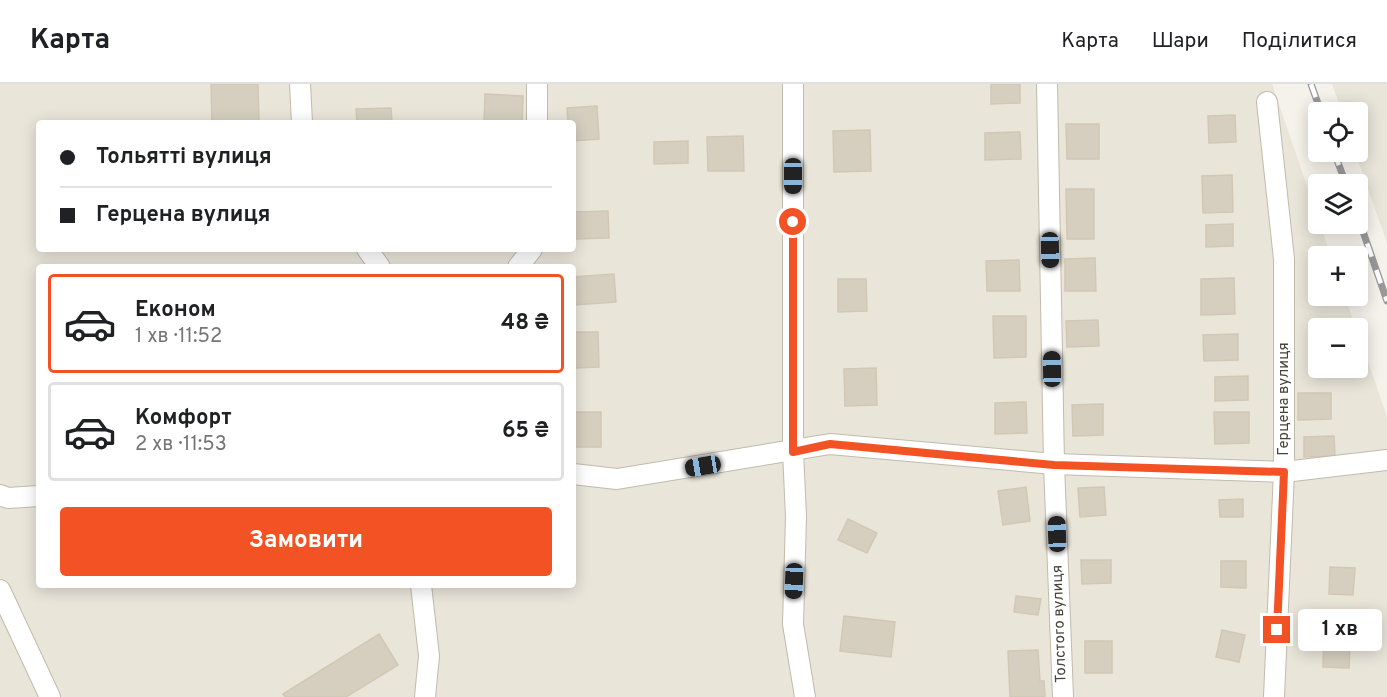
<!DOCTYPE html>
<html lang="uk">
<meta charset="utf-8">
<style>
body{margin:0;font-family:Overpass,sans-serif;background:#f2f2f2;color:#202124;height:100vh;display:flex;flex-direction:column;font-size:22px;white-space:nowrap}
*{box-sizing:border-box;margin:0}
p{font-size:20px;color:#757577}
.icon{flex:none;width:33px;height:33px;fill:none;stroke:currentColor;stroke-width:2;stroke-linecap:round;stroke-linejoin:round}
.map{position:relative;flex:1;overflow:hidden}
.drawer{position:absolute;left:36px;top:180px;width:540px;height:324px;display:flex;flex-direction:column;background:#fff;border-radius:6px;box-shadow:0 3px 15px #0003}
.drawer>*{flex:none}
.guide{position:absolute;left:36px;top:36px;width:540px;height:132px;border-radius:6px;box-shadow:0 3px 15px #0003;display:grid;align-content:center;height:132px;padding:0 24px;background:#fff}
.buttons{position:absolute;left:1308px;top:18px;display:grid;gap:12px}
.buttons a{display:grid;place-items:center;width:60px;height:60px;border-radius:6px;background:#fff;box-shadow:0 3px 15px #0003;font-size:30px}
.end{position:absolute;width:27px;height:27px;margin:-14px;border:8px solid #f35324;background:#fff;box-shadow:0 0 0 3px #fff}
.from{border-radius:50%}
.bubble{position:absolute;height:42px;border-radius:6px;background:#fff;box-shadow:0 3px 15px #0003;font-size:20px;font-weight:700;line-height:42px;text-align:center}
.car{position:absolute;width:18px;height:36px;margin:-18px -9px;border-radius:8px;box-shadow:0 0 4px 2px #0007;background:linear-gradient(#222 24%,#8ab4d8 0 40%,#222 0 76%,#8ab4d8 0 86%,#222 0)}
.guide b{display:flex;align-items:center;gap:21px;height:57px;font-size:22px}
.guide b+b{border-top:2px solid #e0e0e0}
.guide i{width:15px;height:15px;background:#202124}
ul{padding:10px 0 0;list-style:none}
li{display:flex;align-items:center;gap:18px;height:99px;margin:0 12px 9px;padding:0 12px;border:3px solid #e0e0e0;border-radius:6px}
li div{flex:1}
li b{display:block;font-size:22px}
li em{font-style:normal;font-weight:700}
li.selected{border-color:#f35324}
li>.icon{width:54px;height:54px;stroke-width:1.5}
.action{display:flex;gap:12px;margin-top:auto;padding:12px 24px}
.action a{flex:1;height:69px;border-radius:6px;background:#f35324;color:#fff;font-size:24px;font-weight:700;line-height:69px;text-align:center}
header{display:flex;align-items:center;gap:36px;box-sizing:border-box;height:84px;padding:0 30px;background:#fff;border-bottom:2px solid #e0e0e0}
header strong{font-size:28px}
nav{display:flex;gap:33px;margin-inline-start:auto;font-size:21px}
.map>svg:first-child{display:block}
.residential{fill:#e9e5d9;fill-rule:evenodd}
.building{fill:#d6cfc0;stroke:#d1c8b4;stroke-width:1.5}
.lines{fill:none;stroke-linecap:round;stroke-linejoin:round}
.minor-casing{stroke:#c0bbad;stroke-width:22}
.minor{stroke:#fff;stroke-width:20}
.rail-casing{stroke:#999;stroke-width:7}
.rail{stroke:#fff;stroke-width:4.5;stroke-dasharray:14;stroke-linecap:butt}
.route{stroke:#f35324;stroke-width:8}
.labels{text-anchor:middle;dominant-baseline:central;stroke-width:4.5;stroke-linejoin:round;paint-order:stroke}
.street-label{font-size:15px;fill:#494439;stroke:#fff}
</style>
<header>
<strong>Карта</strong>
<nav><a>Карта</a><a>Шари</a><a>Поділитися</a></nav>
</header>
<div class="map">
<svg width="1387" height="613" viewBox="0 0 1387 613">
<rect width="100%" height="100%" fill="#f5f2eb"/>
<g class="residential">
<path d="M0,0H1272L1331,172H1318V212H1345L1356,244H1318V284H1358V248L1387,333V613H0ZM39,39H573V165H39ZM39,183H573V501H39Z"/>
<polygon points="1332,0 1387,0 1387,159 1355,68 1358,68 1358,28 1342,28"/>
</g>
<g class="building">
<polygon points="211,0 258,0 259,39 212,39"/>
<polygon points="991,0 1020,0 1020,19 991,20"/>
<polygon points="485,10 523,12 522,38 484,39"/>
<polygon points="597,22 599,55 573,57 573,39 568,39 567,24"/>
<polygon points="391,24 392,39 357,39 356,25"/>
<polygon points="1235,31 1236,58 1209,59 1208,32"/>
<polygon points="1066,40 1099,40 1099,75 1067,75"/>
<polygon points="870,46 871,87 834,88 833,47"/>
<polygon points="1020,48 1021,75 985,76 985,49"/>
<polygon points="743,52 744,87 708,87 707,53"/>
<polygon points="688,57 688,79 654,80 654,58"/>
<polygon points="1232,91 1233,128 1203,129 1202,92"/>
<polygon points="1066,105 1094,105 1094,155 1067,155"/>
<polygon points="608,127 609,154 573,155 573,128"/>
<polygon points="1233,140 1233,162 1206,163 1206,141"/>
<polygon points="1095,174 1096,207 1065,207 1065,175"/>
<polygon points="1019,176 1020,207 987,207 986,177"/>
<polygon points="614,190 616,218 573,221 573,193"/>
<polygon points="1234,194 1235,230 1201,231 1201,195"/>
<polygon points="838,195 866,195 867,227 838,228"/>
<polygon points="993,232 1026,232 1026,273 994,274"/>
<polygon points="1098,236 1099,262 1067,263 1066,237"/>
<polygon points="573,248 598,248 599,283 574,284"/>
<polygon points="1238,250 1238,276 1204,277 1203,251"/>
<polygon points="876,284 877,321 845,322 844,285"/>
<polygon points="1248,292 1248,316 1215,317 1215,293"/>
<polygon points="1298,309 1331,309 1331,335 1298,336"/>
<polygon points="1026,318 1027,349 995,350 995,319"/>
<polygon points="1103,320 1103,351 1073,352 1072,321"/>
<rect x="573" y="328" width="28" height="35"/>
<polygon points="1214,328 1249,328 1249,359 1215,360"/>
<polygon points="1334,352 1335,372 1304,373 1304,353"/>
<polygon points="1026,403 1030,437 1003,441 998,407"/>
<polygon points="1104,403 1106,431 1080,433 1078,404"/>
<polygon points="1243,415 1243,433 1220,433 1219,416"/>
<polygon points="848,435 877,449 867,469 838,456"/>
<polygon points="1081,476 1111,476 1111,499 1082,500"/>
<polygon points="1221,477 1246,477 1246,504 1221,503"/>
<polygon points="1330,483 1355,484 1353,511 1329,510"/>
<polygon points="1016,512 1041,515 1038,531 1014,528"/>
<polygon points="844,532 895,538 891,573 840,567"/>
<polygon points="1222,546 1245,551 1239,578 1216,573"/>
<polygon points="379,550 398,581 346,613 285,613 283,610"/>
<polygon points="1324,555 1350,556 1349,584 1323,583"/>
<rect x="1085" y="557" width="27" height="32"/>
<polygon points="1038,566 1040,597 1044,597 1045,613 1010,613 1008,567"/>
</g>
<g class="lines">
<defs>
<g id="minor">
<polyline points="300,0 302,39"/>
<polyline points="537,0 537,39"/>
<polyline points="793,0 793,367 796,433 793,540 805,613"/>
<polyline points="1047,0 1054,380 1063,613"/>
<polyline points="1267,18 1284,175 1284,388 1274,613"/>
<polyline points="367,165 380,183"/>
<polyline points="518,183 532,165"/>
<polyline points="573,390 617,395 830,360 1054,380 1284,388 1387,376"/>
<polyline points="0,411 8,414 39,412"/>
<polyline points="421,501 429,572 425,613"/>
<polyline points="0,506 50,613"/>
</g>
</defs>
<use href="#minor" class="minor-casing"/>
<use href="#minor" class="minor"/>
<defs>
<g id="rail">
<polyline points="1311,0 1321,28"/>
<polyline points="1334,68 1346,100"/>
<polyline points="1358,133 1387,217"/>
</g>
</defs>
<use href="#rail" class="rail-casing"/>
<use href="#rail" class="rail"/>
</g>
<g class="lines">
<polyline class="route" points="793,138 793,368 830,360 1054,381 1284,388 1277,546"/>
</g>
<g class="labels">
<g class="street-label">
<text transform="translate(1284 315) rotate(-90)">Герцена вулиця</text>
<text transform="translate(1060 540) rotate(-92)">Толстого вулиця</text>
</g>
</g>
</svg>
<div class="buttons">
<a><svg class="icon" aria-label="locate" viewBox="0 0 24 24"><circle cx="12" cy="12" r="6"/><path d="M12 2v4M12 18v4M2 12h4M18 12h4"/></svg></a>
<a><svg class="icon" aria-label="layers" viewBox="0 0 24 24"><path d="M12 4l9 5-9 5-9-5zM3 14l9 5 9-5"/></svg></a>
<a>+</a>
<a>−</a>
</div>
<i class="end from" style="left:793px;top:138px"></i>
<i class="end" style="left:1277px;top:546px"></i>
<div class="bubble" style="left:1298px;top:525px;width:84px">1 хв</div>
<i class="car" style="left:793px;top:92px;rotate:180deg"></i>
<i class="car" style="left:1050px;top:166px;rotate:179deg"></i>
<i class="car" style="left:1052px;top:285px;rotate:359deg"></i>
<i class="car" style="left:703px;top:382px;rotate:261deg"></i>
<i class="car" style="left:1057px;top:450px;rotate:358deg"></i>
<i class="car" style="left:794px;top:497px;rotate:182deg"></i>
<div class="guide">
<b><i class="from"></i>Тольятті вулиця</b>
<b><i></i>Герцена вулиця</b>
</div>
<section class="drawer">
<ul>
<li class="selected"><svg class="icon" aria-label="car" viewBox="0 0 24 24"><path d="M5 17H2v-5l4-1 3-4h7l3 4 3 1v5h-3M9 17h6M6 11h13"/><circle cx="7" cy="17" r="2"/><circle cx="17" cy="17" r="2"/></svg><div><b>Економ</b><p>1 хв · 11:52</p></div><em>48 ₴</em></li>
<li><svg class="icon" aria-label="car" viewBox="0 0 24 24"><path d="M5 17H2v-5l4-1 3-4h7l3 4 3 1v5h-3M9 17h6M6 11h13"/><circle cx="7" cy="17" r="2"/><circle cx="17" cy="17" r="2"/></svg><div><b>Комфорт</b><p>2 хв · 11:53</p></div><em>65 ₴</em></li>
</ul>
<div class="action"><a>Замовити</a></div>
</section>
</div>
